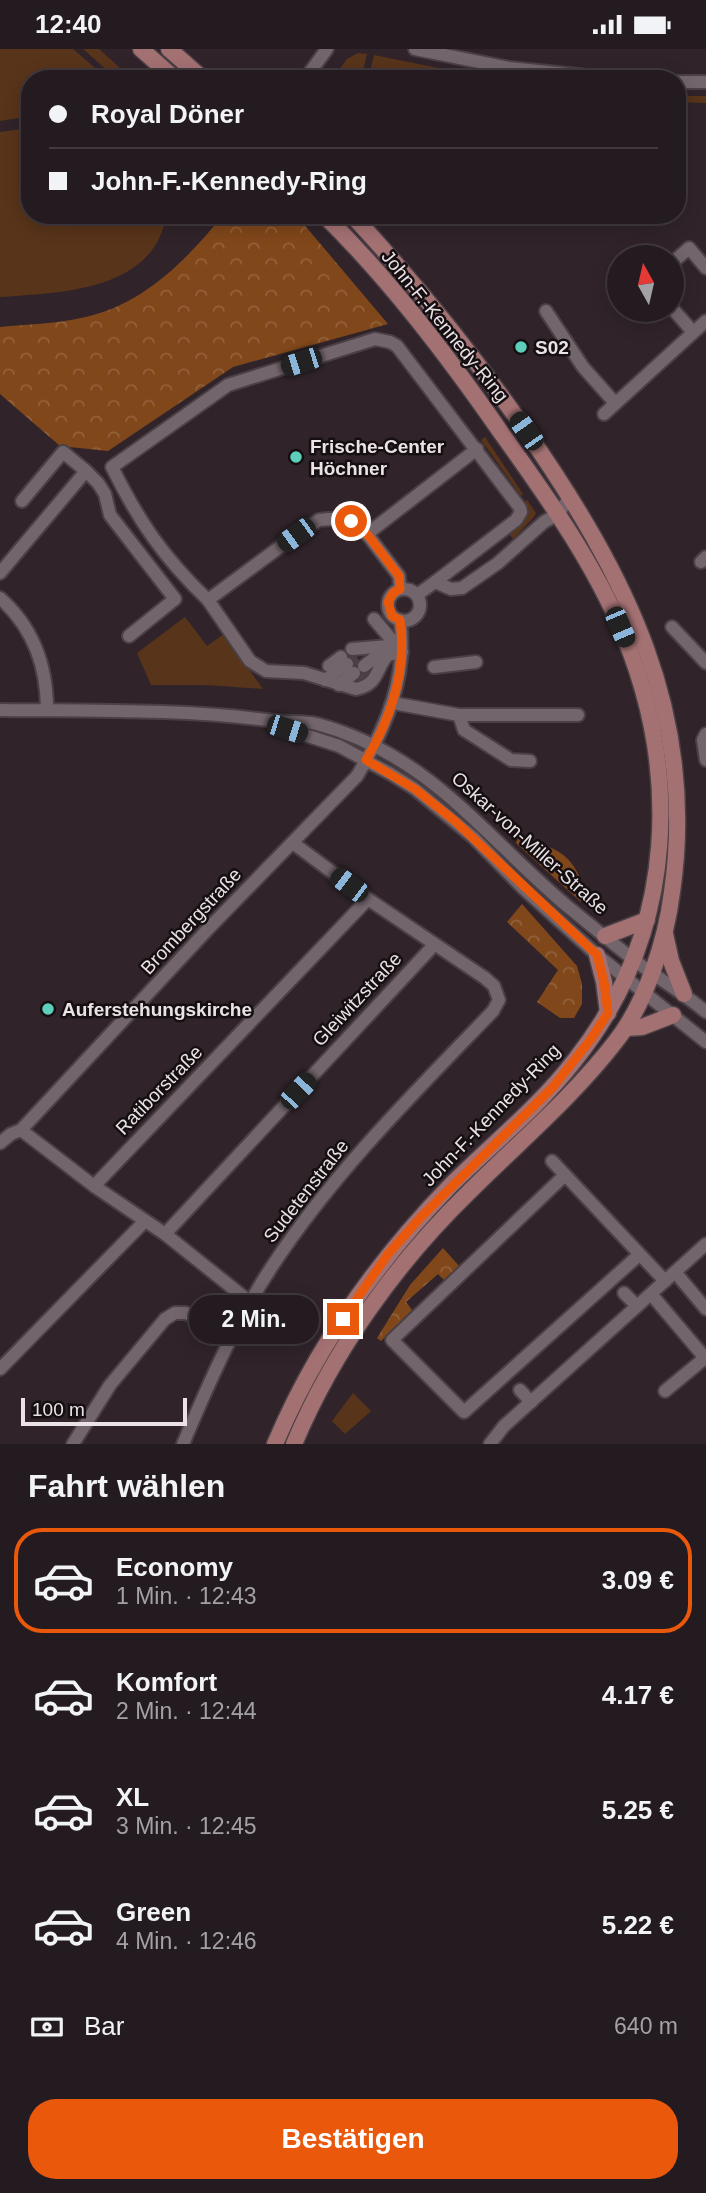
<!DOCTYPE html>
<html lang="de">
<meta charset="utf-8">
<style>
body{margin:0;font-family:Helvetica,sans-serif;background:#30282d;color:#f1f3f6;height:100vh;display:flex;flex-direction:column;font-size:26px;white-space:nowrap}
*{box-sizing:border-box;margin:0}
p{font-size:23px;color:#a3a1a5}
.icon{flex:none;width:38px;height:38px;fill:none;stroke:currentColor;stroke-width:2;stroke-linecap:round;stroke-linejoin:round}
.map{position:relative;height:1395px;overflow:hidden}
.sheet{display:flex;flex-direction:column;background:#241b20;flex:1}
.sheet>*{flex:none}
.guide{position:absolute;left:21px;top:21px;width:665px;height:154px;border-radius:28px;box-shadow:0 4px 18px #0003,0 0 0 2px #41393e;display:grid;align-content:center;height:154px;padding:0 28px;background:#241b20}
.needle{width:46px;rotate:352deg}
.tools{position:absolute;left:607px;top:196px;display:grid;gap:14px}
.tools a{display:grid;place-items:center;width:77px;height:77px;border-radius:50%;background:#241b20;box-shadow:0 4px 18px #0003,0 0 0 2px #41393e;font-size:35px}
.scale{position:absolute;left:21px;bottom:18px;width:166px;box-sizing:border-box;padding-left:7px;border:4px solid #eae2e5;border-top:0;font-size:19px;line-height:24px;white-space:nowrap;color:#eae2e5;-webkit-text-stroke:5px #150f12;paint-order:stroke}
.end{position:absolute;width:32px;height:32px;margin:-16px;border:9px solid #ea580c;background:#fff;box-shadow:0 0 0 4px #fff}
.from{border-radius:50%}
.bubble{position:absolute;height:49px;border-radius:24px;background:#241b20;box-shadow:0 4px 18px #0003,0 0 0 2px #41393e;font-size:23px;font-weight:800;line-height:49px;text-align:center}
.car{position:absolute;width:21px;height:42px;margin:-21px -10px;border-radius:9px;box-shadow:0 0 5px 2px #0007;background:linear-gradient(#222 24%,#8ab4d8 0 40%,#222 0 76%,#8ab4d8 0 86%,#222 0)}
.guide b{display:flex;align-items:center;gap:24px;height:66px;font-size:26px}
.guide b+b{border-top:2px solid #41393e}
.guide i{width:18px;height:18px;background:#f1f3f6}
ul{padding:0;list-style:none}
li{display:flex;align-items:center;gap:21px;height:105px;margin:0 14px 10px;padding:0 14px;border:4px solid transparent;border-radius:28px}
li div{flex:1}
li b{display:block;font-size:26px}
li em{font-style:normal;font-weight:800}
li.selected{border-color:#ea580c}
li>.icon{width:63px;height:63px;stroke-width:1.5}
h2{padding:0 28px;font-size:32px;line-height:84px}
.pay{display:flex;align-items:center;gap:18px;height:77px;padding:0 28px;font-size:26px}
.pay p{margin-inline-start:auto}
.button{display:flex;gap:14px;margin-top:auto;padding:14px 28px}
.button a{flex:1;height:80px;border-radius:28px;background:#ea580c;color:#fff;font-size:28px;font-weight:800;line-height:80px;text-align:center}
.status{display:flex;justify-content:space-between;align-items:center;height:49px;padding:0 35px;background:#241b20;direction:ltr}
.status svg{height:19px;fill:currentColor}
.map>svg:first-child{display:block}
.grass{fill:#58341a}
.forest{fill:url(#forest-crowns)}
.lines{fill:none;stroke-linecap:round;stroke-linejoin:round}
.minor-tunnel{stroke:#4c4046;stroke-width:12;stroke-dasharray:12 6;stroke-linecap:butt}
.minor-casing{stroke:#4a4045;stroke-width:16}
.major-casing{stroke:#4a4045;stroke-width:19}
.minor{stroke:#73656c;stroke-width:12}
.major{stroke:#a47173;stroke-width:16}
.route{stroke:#ea580c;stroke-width:9}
.poi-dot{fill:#5dceb9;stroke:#150f12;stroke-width:2.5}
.labels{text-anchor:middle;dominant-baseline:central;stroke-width:5;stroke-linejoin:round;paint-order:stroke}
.street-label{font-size:19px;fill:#eae2e5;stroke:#150f12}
.poi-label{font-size:19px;font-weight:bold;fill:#eae2e5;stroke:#150f12;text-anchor:start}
</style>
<div class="status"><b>12:40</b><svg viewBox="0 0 49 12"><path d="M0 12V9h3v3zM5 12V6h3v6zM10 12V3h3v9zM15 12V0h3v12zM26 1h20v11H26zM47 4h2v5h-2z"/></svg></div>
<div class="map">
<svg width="706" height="1395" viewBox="0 0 706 1395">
<defs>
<pattern id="forest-crowns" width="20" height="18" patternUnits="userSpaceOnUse" patternTransform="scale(1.75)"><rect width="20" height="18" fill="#80471a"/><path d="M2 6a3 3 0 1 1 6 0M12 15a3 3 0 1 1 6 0" fill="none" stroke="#92613b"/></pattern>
</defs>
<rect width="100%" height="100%" fill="#30242a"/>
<g class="grass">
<polygon points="0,0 73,0 108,30 30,30 30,67 0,72"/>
<polygon points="83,0 99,0 132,30 117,30"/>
<polygon points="358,4 367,5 361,30 332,30 347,10"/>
<polygon points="374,6 478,27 478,30 368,30"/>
<polygon points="677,47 706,47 706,54 677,53"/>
<path d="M30,79V166H166C155,242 60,244 0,248V83Z"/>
<polygon points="485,388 523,445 521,447 481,391"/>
<polygon points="527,451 536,464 534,468 513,490 508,483 528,467 529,461 524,453"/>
<polygon points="185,568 207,597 224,585 263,640 206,636 151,636 137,604"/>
<polygon points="353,1344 371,1362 345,1385 332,1372"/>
</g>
<g class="forest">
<path d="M223,166H296L388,275L233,318L108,402L60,397L0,345V278C27,275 55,275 81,269C142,257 186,212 223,166Z"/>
<path d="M518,789C556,799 572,802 585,842L581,853L516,794Z"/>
<polygon points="522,855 577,917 582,935 582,955 574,969 560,969 537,953 558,921 507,873"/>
<polygon points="443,1199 460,1218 445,1232 438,1225 406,1253 412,1261 381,1292 377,1289 410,1236"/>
</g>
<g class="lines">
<g class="minor-tunnel">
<polyline points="347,615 357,608"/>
<polyline points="359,631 369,624"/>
</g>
<defs>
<g id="minor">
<polyline points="415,0 509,19 616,30"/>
<polyline points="305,30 327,0"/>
<polyline points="677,33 706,33"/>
<polyline points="672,214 689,199 706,219"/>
<polyline points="672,259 693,283"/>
<polyline points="546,262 583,318 615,354"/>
<polyline points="604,365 706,272"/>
<polyline points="86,422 98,434 105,445 110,466 175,550 129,587"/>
<polyline points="367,485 477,400"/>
<polyline points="701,513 706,508"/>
<polyline points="0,524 86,422 63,403 22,452"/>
<path d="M400,540L399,527L367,485L351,472L329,470L319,471L296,486L208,551L250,612L266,622L304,624L356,640C380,635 375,619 388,606L402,603"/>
<circle cx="404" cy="556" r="16"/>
<polyline points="417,546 435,533 451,540 462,539 498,514 544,473 558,465 570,448"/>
<path d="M0,549C34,579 47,618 47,661"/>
<path d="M208,551C164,509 139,473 112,418L228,336L375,290L390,293L397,297L520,459L521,463L516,471L435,533"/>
<polyline points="374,570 402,603"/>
<polyline points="672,578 706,614"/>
<polyline points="352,600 389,597"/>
<polyline points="329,617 341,608"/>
<polyline points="364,617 386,600"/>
<polyline points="434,618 476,613"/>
<polyline points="325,631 347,615"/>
<polyline points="339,636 354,624"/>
<polyline points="393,654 459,666 578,666"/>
<path d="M0,661C91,662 185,660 275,672C290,674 303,672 317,675C429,705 484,787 567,857C593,878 619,900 646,920C666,934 687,947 706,963"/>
<polyline points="459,666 464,681 511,711 530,712"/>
<polyline points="280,673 287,680 339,697 391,725 415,740 473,788 523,839 597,906 706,993"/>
<polyline points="706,685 703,691 706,711"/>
<polyline points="21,1081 94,1137 165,1185 250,1253"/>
<path d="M0,1094L11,1085L21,1081L209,879L357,727C386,679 408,627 400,571"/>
<polyline points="552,1112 665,1232"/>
<polyline points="565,1126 392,1291 464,1363 639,1206"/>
<polyline points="94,1137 368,850"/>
<polyline points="165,1185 434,896"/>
<polyline points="675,1223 706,1260"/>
<polyline points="624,1244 637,1257"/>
<polyline points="651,1245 706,1310"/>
<polyline points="0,1320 144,1173"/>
<polyline points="520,1341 531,1353"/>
<polyline points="665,1342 705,1309"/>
<polyline points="73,1395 110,1336 165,1270 175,1264 186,1264 234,1287"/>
<path d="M183,1395C208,1336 236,1272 271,1219C333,1124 415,1043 493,962L499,951L494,937L485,929L368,850L293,794"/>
<polyline points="490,1395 504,1377 706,1195"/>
</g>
<g id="major">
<polyline points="141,0 175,30"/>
<polyline points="169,0 203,30"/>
<polyline points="665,885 671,912 684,945"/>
<polyline points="605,887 647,871"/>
<polyline points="597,906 604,933 608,964"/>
<polyline points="626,979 642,978 673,966"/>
<path d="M275,1395C316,1298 378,1211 451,1136C493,1094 539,1058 575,1011C678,881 683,716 616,568C586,502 542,441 500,382C447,306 390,231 324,166"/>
<path d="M294,1395C333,1302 396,1214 468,1144C518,1094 573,1048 616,992C646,954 666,891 672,843C698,664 625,525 526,382C474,307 415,234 352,166"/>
</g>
</defs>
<use href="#minor" class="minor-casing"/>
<use href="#major" class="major-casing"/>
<use href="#minor" class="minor"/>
<use href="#major" class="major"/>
</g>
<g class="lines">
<path class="route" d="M343,1270L388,1205L420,1169L553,1038L591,990L608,964L604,933L597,906L456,773L415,740L366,711C391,669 407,620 400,571L392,567L388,553L393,544L400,540L399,527L367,485L351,472"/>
</g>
<g class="poi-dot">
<circle cx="521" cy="298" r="7"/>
<circle cx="296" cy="408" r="7"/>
<circle cx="48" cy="960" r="7"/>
</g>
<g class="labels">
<g class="street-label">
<text transform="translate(445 277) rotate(51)">John-F.-Kennedy-Ring</text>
<text transform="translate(530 794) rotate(42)">Oskar-von-Miller-Straße</text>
<text transform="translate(191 872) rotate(-47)">Brombergstraße</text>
<text transform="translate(357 950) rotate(-47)">Gleiwitzstraße</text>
<text transform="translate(159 1041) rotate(-46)">Ratiborstraße</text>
<text transform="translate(491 1066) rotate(-46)">John-F.-Kennedy-Ring</text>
<text transform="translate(306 1142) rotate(-52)">Sudetenstraße</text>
</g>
<g class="poi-label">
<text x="535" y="298">S02</text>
<text x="310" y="397">Frische-Center<tspan x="310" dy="22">Höchner</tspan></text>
<text x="62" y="960">Auferstehungskirche</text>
</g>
</g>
</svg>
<div class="tools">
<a><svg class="needle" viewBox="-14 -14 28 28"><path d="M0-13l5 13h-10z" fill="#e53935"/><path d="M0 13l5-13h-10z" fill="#a3a1a5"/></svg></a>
</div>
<div class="scale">100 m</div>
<i class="end from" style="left:351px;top:472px"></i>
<i class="end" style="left:343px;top:1270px"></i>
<div class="bubble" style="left:189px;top:1246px;width:130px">2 Min.</div>
<i class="car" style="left:301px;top:313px;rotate:252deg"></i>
<i class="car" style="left:526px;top:382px;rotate:325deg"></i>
<i class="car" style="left:296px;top:486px;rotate:234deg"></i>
<i class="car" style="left:620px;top:578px;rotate:157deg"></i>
<i class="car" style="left:287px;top:680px;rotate:108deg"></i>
<i class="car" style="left:349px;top:836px;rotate:307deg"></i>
<i class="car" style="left:298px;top:1042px;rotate:43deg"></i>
<div class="guide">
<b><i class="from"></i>Royal Döner</b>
<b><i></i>John-F.-Kennedy-Ring</b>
</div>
</div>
<section class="sheet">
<h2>Fahrt wählen</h2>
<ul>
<li class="selected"><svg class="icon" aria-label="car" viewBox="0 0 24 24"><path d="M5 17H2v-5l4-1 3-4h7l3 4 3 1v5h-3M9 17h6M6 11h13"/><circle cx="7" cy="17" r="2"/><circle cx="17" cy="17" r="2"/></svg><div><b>Economy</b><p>1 Min. · 12:43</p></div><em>3.09 €</em></li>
<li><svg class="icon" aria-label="car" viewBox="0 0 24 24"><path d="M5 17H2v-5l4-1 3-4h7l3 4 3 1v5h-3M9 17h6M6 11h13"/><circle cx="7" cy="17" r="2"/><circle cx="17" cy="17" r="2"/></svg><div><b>Komfort</b><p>2 Min. · 12:44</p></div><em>4.17 €</em></li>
<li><svg class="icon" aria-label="car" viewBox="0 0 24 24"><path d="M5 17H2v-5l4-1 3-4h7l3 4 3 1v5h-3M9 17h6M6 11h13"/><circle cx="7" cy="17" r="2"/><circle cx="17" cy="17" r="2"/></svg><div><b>XL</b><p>3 Min. · 12:45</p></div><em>5.25 €</em></li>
<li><svg class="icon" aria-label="car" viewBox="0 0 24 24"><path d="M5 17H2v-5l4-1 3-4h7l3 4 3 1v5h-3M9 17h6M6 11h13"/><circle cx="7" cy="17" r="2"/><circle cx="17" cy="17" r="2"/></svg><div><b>Green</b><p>4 Min. · 12:46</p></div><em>5.22 €</em></li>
</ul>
<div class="pay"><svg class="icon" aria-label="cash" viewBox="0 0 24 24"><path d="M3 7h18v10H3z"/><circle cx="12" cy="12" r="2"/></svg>Bar<p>640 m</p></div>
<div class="button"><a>Bestätigen</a></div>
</section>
